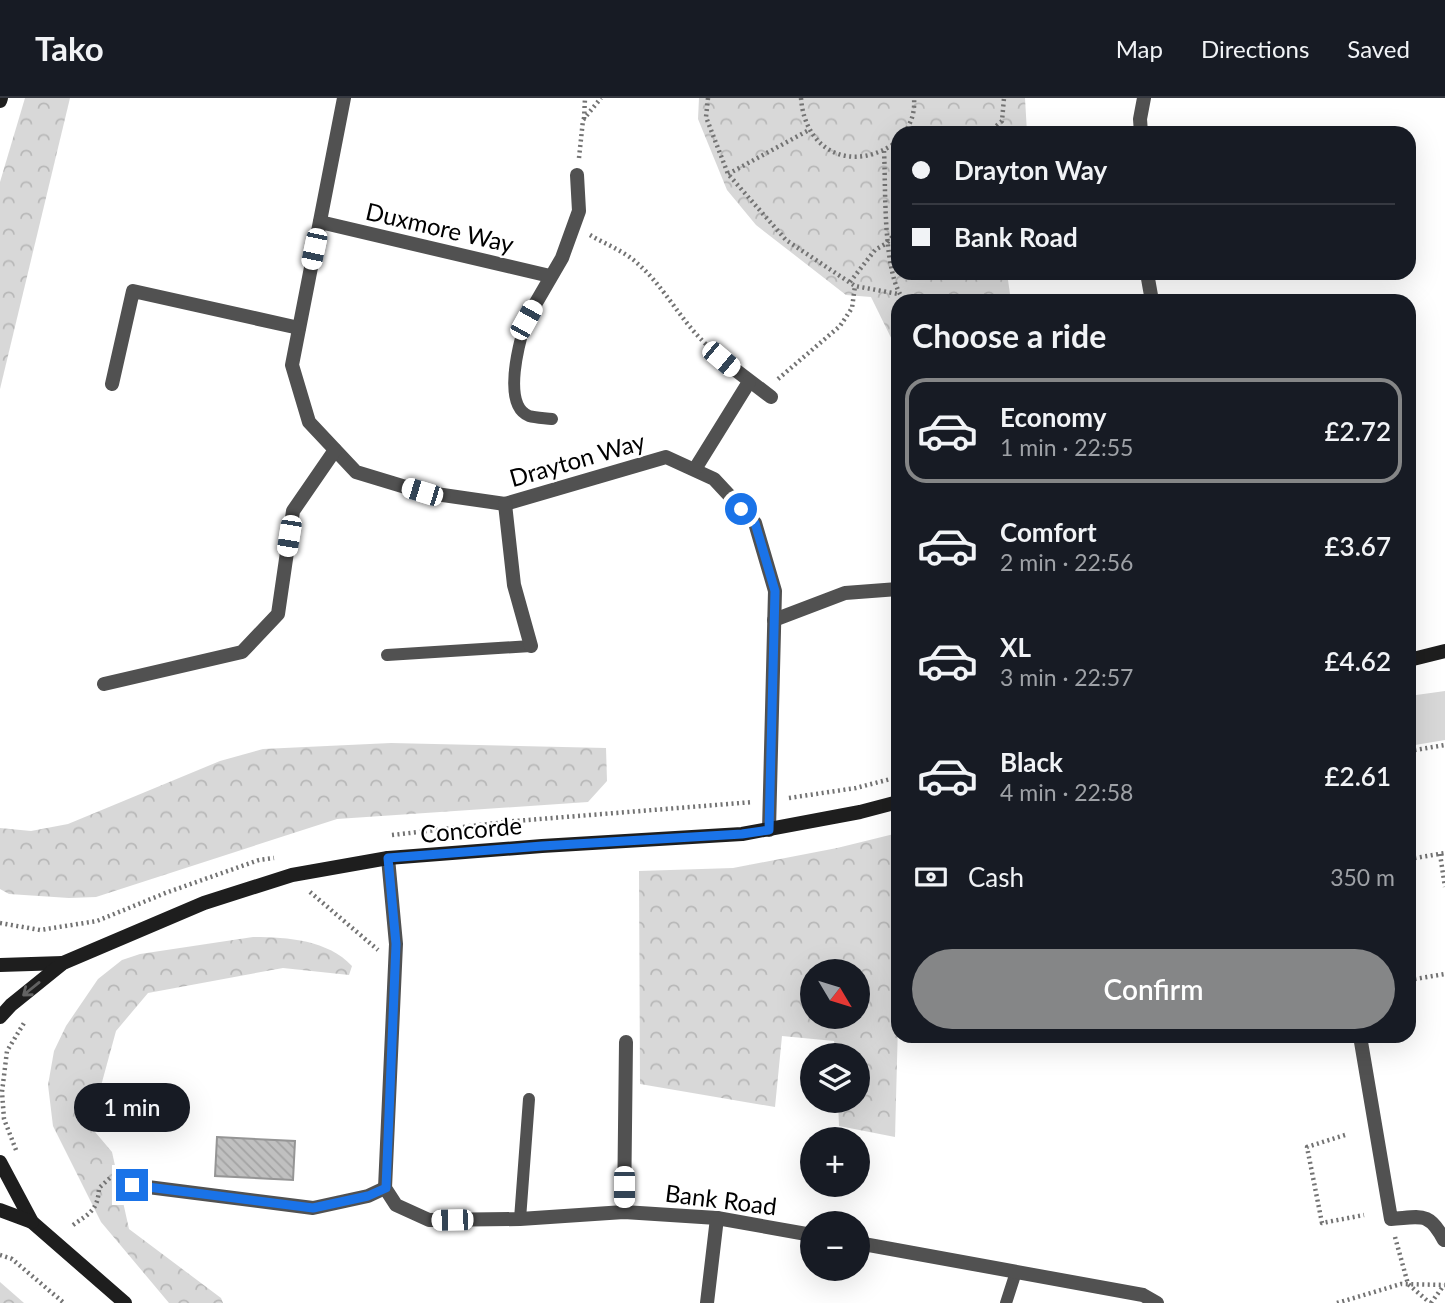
<!DOCTYPE html>
<meta charset="utf-8">
<style>
body{margin:0;font-family:Lato,sans-serif;background:#242831;color:#f1f3f6;height:100vh;display:flex;flex-direction:column;font-size:26px;white-space:nowrap}
*{box-sizing:border-box;margin:0}
p{font-size:23px;color:#9ea1a6}
.icon{flex:none;width:38px;height:38px;fill:none;stroke:currentColor;stroke-width:2;stroke-linecap:round;stroke-linejoin:round}
.map{position:relative;flex:1;overflow:hidden}
.panel{position:absolute;left:891px;top:196px;width:525px;height:749px;display:flex;flex-direction:column;background:#171b24;border-radius:21px;box-shadow:0 7px 28px #0002}
.panel>*{flex:none}
.guide{position:absolute;left:891px;top:28px;width:525px;height:154px;border-radius:21px;box-shadow:0 7px 28px #0002;display:grid;align-content:center;height:154px;padding:0 21px;background:#171b24}
.needle{width:46px;rotate:128deg}
.tools{position:absolute;left:800px;top:861px;display:grid;gap:14px}
.tools a{display:grid;place-items:center;width:70px;height:70px;border-radius:50%;background:#171b24;box-shadow:0 7px 28px #0002;font-size:35px}
.end{position:absolute;width:32px;height:32px;margin:-16px;border:9px solid #1a73e8;background:#fff;box-shadow:0 0 0 4px #fff}
.from{border-radius:50%}
.bubble{position:absolute;height:49px;border-radius:24px;background:#171b24;box-shadow:0 7px 28px #0002;font-size:23px;font-weight:600;line-height:49px;text-align:center}
.car{position:absolute;width:21px;height:42px;margin:-21px -10px;border-radius:9px;box-shadow:0 0 5px 2px #0007;background:linear-gradient(#fff 24%,#345 0 40%,#fff 0 76%,#345 0 86%,#fff 0)}
.guide b{display:flex;align-items:center;gap:24px;height:66px;font-size:26px}
.guide b+b{border-top:2px solid #363941}
.guide i{width:18px;height:18px;background:#f1f3f6}
ul{padding:0;list-style:none}
li{display:flex;align-items:center;gap:21px;height:105px;margin:0 14px 10px;padding:0 7px;border:4px solid transparent;border-radius:21px}
li div{flex:1}
li b{display:block;font-size:26px}
li em{font-style:normal;font-weight:600}
li.selected{border-color:#858687}
li>.icon{width:63px;height:63px;stroke-width:1.5}
h2{padding:0 21px;font-size:32px;line-height:84px}
.pay{display:flex;align-items:center;gap:18px;height:77px;padding:0 21px;font-size:26px}
.pay p{margin-inline-start:auto}
.cta{display:flex;gap:14px;margin-top:auto;padding:14px 21px}
.cta a{flex:1;height:80px;border-radius:42px;background:#858687;color:#fff;font-size:28px;font-weight:600;line-height:80px;text-align:center}
header{display:flex;align-items:center;gap:42px;box-sizing:border-box;height:98px;padding:0 35px;background:#171b24;border-bottom:2px solid #363941}
header strong{font-size:33px}
nav{display:flex;gap:38px;margin-inline-start:auto;font-size:24px}
.map>svg:first-child{display:block}
.green{fill:#d8d8d8}
.forest{fill:url(#forest-crowns);fill-rule:evenodd}
.building{fill:url(#building-back-hatch);stroke:#959595;stroke-width:2}
.lines{fill:none;stroke-linecap:round;stroke-linejoin:round}
.path{stroke:#737373;stroke-width:4.5;stroke-dasharray:2 3.5;stroke-linecap:butt}
.lane{stroke:#515151;stroke-width:12}
.street{stroke:#515151;stroke-width:14}
.secondary{stroke:#1e1e1e;stroke-width:14}
.oneway{stroke:#626262}
.route{stroke:#1a73e8;stroke-width:9}
.labels{text-anchor:middle;dominant-baseline:central;stroke-width:5;stroke-linejoin:round;paint-order:stroke}
.street-label{font-size:24px;fill:#000;stroke:#fff}
</style>
<header>
<strong>Tako</strong>
<nav><a>Map</a><a>Directions</a><a>Saved</a></nav>
</header>
<div class="map">
<svg width="1445" height="1205" viewBox="0 0 1445 1205">
<defs>
<pattern id="forest-crowns" width="20" height="18" patternUnits="userSpaceOnUse" patternTransform="scale(1.75)"><rect width="20" height="18" fill="#d8d8d8"/><path d="M2 6a3 3 0 1 1 6 0M12 15a3 3 0 1 1 6 0" fill="none" stroke="#b8b8b8"/></pattern>
<pattern id="building-back-hatch" width="6" height="6" patternUnits="userSpaceOnUse" patternTransform="scale(1.75)"><rect width="6" height="6" fill="#c0c0c0"/><path d="M-1 5l2 2M0 0l6 6M5-1l2 2" fill="none" stroke="#a3a3a3"/></pattern>
</defs>
<rect width="100%" height="100%" fill="#fff"/>
<polygon class="green" points="1445,593 1445,642 1409,648 1409,598"/>
<g class="forest">
<polygon points="25,0 70,0 0,291 0,84"/>
<polygon points="699,0 1025,0 1027,35 898,35 898,175 1007,175 1011,203 898,203 898,254 871,199 846,197 756,127 727,92 698,21"/>
<polygon points="391,645 606,650 607,683 588,704 337,721 96,799 69,800 9,796 0,791 0,730 31,733 68,726 220,663 263,651"/>
<path d="M898,735V926L895,1039L839,1028L838,1003H858V957H836L834,943L782,938L775,1009L640,986L639,773L733,770L837,750ZM812,873H858V919H812Z"/>
<path d="M253,839C287,839 328,842 352,868L349,877L283,870L148,895L116,933L90,1028L112,1054L129,1131L221,1200L223,1205H169L101,1124L53,1028L48,987L54,953L66,928L98,881L122,862L140,856Z"/>
<polygon points="0,1184 24,1205 0,1205"/>
</g>
<polygon class="building" points="217,1039 295,1043 293,1082 215,1078"/>
<g class="lines">
<g class="path">
<polyline points="708,0 706,19 728,76 786,142 855,188 898,196"/>
<path d="M801,0C805,55 854,76 898,43"/>
<polyline points="584,21 585,0"/>
<path d="M904,35C912,24 915,13 914,0"/>
<polyline points="988,35 1002,23 1004,0"/>
<path d="M884,53C886,88 882,179 905,203"/>
<polyline points="579,60 583,22 601,0"/>
<polyline points="728,76 809,32"/>
<path d="M590,137C605,146 624,153 637,165C665,189 681,224 709,249"/>
<polyline points="850,184 875,152 887,145 898,132"/>
<polyline points="778,281 840,228 852,210 855,188"/>
<polyline points="1409,653 1445,647"/>
<polyline points="789,700 856,690 898,679"/>
<polyline points="392,737 515,723 753,704"/>
<polyline points="1440,756 1445,789"/>
<polyline points="1409,761 1445,755"/>
<polyline points="310,794 378,852"/>
<polyline points="0,825 40,832 97,823 168,794 259,762 274,760"/>
<polyline points="1409,882 1445,876"/>
<polyline points="1345,1037 1307,1049 1322,1125 1364,1117"/>
<polyline points="16,1052 4,1021 2,994 7,953 24,925"/>
<path d="M73,1127C90,1115 98,1112 99,1090L111,1079L114,1080"/>
<polyline points="1395,1139 1408,1186 1430,1205"/>
<polyline points="0,1157 12,1161 64,1205"/>
<polyline points="1337,1205 1401,1186 1445,1187"/>
<polyline points="1431,1205 1444,1187"/>
</g>
<g class="lane">
<path d="M526,222C520,242 501,307 529,318C536,320 545,320 552,321"/>
<polyline points="387,557 531,548"/>
<polyline points="520,1121 529,1001"/>
<polyline points="1006,1205 1016,1174"/>
</g>
<g class="street">
<polyline points="344,0 292,267 309,324 356,374 422,394 505,406 666,359 714,381 755,425 775,493 769,732"/>
<polyline points="1141,35 1140,21 1144,0"/>
<polyline points="320,124 550,178"/>
<polyline points="1147,175 1152,203"/>
<polyline points="526,222 562,160 579,113 577,77"/>
<polyline points="721,261 771,299"/>
<polyline points="112,286 133,193 299,230"/>
<polyline points="695,371 749,284"/>
<polyline points="505,406 514,487 531,548"/>
<polyline points="774,522 845,495 898,491"/>
<polyline points="104,586 242,554 278,516 293,413 335,352"/>
<polyline points="388,760 396,846 385,1090 396,1107 429,1122 520,1121 624,1114 717,1120 812,1137"/>
<path d="M1360,938L1391,1121C1421,1119 1429,1113 1444,1142"/>
<polyline points="132,1087 313,1110 368,1098 385,1090"/>
<polyline points="624,1114 626,944"/>
<polyline points="858,1145 1143,1197 1157,1205"/>
<polyline points="707,1205 717,1120"/>
</g>
<g class="secondary">
<polyline points="0,3 1,0"/>
<polyline points="1409,562 1445,553"/>
<polyline points="0,867 63,865"/>
<polyline points="0,919 11,907 63,865 204,805 292,777 388,760 542,748 742,736 860,714 898,704"/>
<polyline points="0,1064 32,1124 125,1205"/>
<polyline points="0,1112 32,1124"/>
</g>
</g>
<defs><path id="oneway-shaft" d="M-6 0H5M1.5-3L5.5 0L1.5 3" fill="none" stroke-width="1.6" stroke-linecap="round" stroke-linejoin="round" transform="scale(1.75)"/></defs>
<use class="oneway" href="#oneway-shaft" transform="translate(31 891) rotate(141)"/>
<g class="lines">
<polyline class="route" points="132,1087 313,1110 368,1098 386,1090 396,846 388,760 542,748 742,736 769,732 775,493 755,425 741,411"/>
</g>
<g class="labels">
<g class="street-label">
<text transform="translate(440 129) rotate(13)">Duxmore Way</text>
<text transform="translate(577 361) rotate(-16)">Drayton Way</text>
<text transform="translate(471 731) rotate(-5)">Concorde</text>
<text transform="translate(721 1101) rotate(7)">Bank Road</text>
</g>
</g>
</svg>
<div class="tools">
<a><svg class="needle" viewBox="-14 -14 28 28"><path d="M0-13l5 13h-10z" fill="#e53935"/><path d="M0 13l5-13h-10z" fill="#9ea1a6"/></svg></a>
<a><svg class="icon" aria-label="layers" viewBox="0 0 24 24"><path d="M12 4l9 5-9 5-9-5zM3 14l9 5 9-5"/></svg></a>
<a>+</a>
<a>−</a>
</div>
<i class="end from" style="left:741px;top:411px"></i>
<i class="end" style="left:132px;top:1087px"></i>
<div class="bubble" style="left:74px;top:985px;width:116px">1 min</div>
<i class="car" style="left:314px;top:151px;rotate:192deg"></i>
<i class="car" style="left:526px;top:222px;rotate:29deg"></i>
<i class="car" style="left:721px;top:261px;rotate:130deg"></i>
<i class="car" style="left:422px;top:394px;rotate:287deg"></i>
<i class="car" style="left:289px;top:438px;rotate:189deg"></i>
<i class="car" style="left:624px;top:1089px;rotate:180deg"></i>
<i class="car" style="left:452px;top:1122px;rotate:269deg"></i>
<div class="guide">
<b><i class="from"></i>Drayton Way</b>
<b><i></i>Bank Road</b>
</div>
<section class="panel">
<h2>Choose a ride</h2>
<ul>
<li class="selected"><svg class="icon" aria-label="car" viewBox="0 0 24 24"><path d="M5 17H2v-5l4-1 3-4h7l3 4 3 1v5h-3M9 17h6M6 11h13"/><circle cx="7" cy="17" r="2"/><circle cx="17" cy="17" r="2"/></svg><div><b>Economy</b><p>1 min · 22:55</p></div><em>£2.72</em></li>
<li><svg class="icon" aria-label="car" viewBox="0 0 24 24"><path d="M5 17H2v-5l4-1 3-4h7l3 4 3 1v5h-3M9 17h6M6 11h13"/><circle cx="7" cy="17" r="2"/><circle cx="17" cy="17" r="2"/></svg><div><b>Comfort</b><p>2 min · 22:56</p></div><em>£3.67</em></li>
<li><svg class="icon" aria-label="car" viewBox="0 0 24 24"><path d="M5 17H2v-5l4-1 3-4h7l3 4 3 1v5h-3M9 17h6M6 11h13"/><circle cx="7" cy="17" r="2"/><circle cx="17" cy="17" r="2"/></svg><div><b>XL</b><p>3 min · 22:57</p></div><em>£4.62</em></li>
<li><svg class="icon" aria-label="car" viewBox="0 0 24 24"><path d="M5 17H2v-5l4-1 3-4h7l3 4 3 1v5h-3M9 17h6M6 11h13"/><circle cx="7" cy="17" r="2"/><circle cx="17" cy="17" r="2"/></svg><div><b>Black</b><p>4 min · 22:58</p></div><em>£2.61</em></li>
</ul>
<div class="pay"><svg class="icon" aria-label="cash" viewBox="0 0 24 24"><path d="M3 7h18v10H3z"/><circle cx="12" cy="12" r="2"/></svg>Cash<p>350 m</p></div>
<div class="cta"><a>Confirm</a></div>
</section>
</div>
